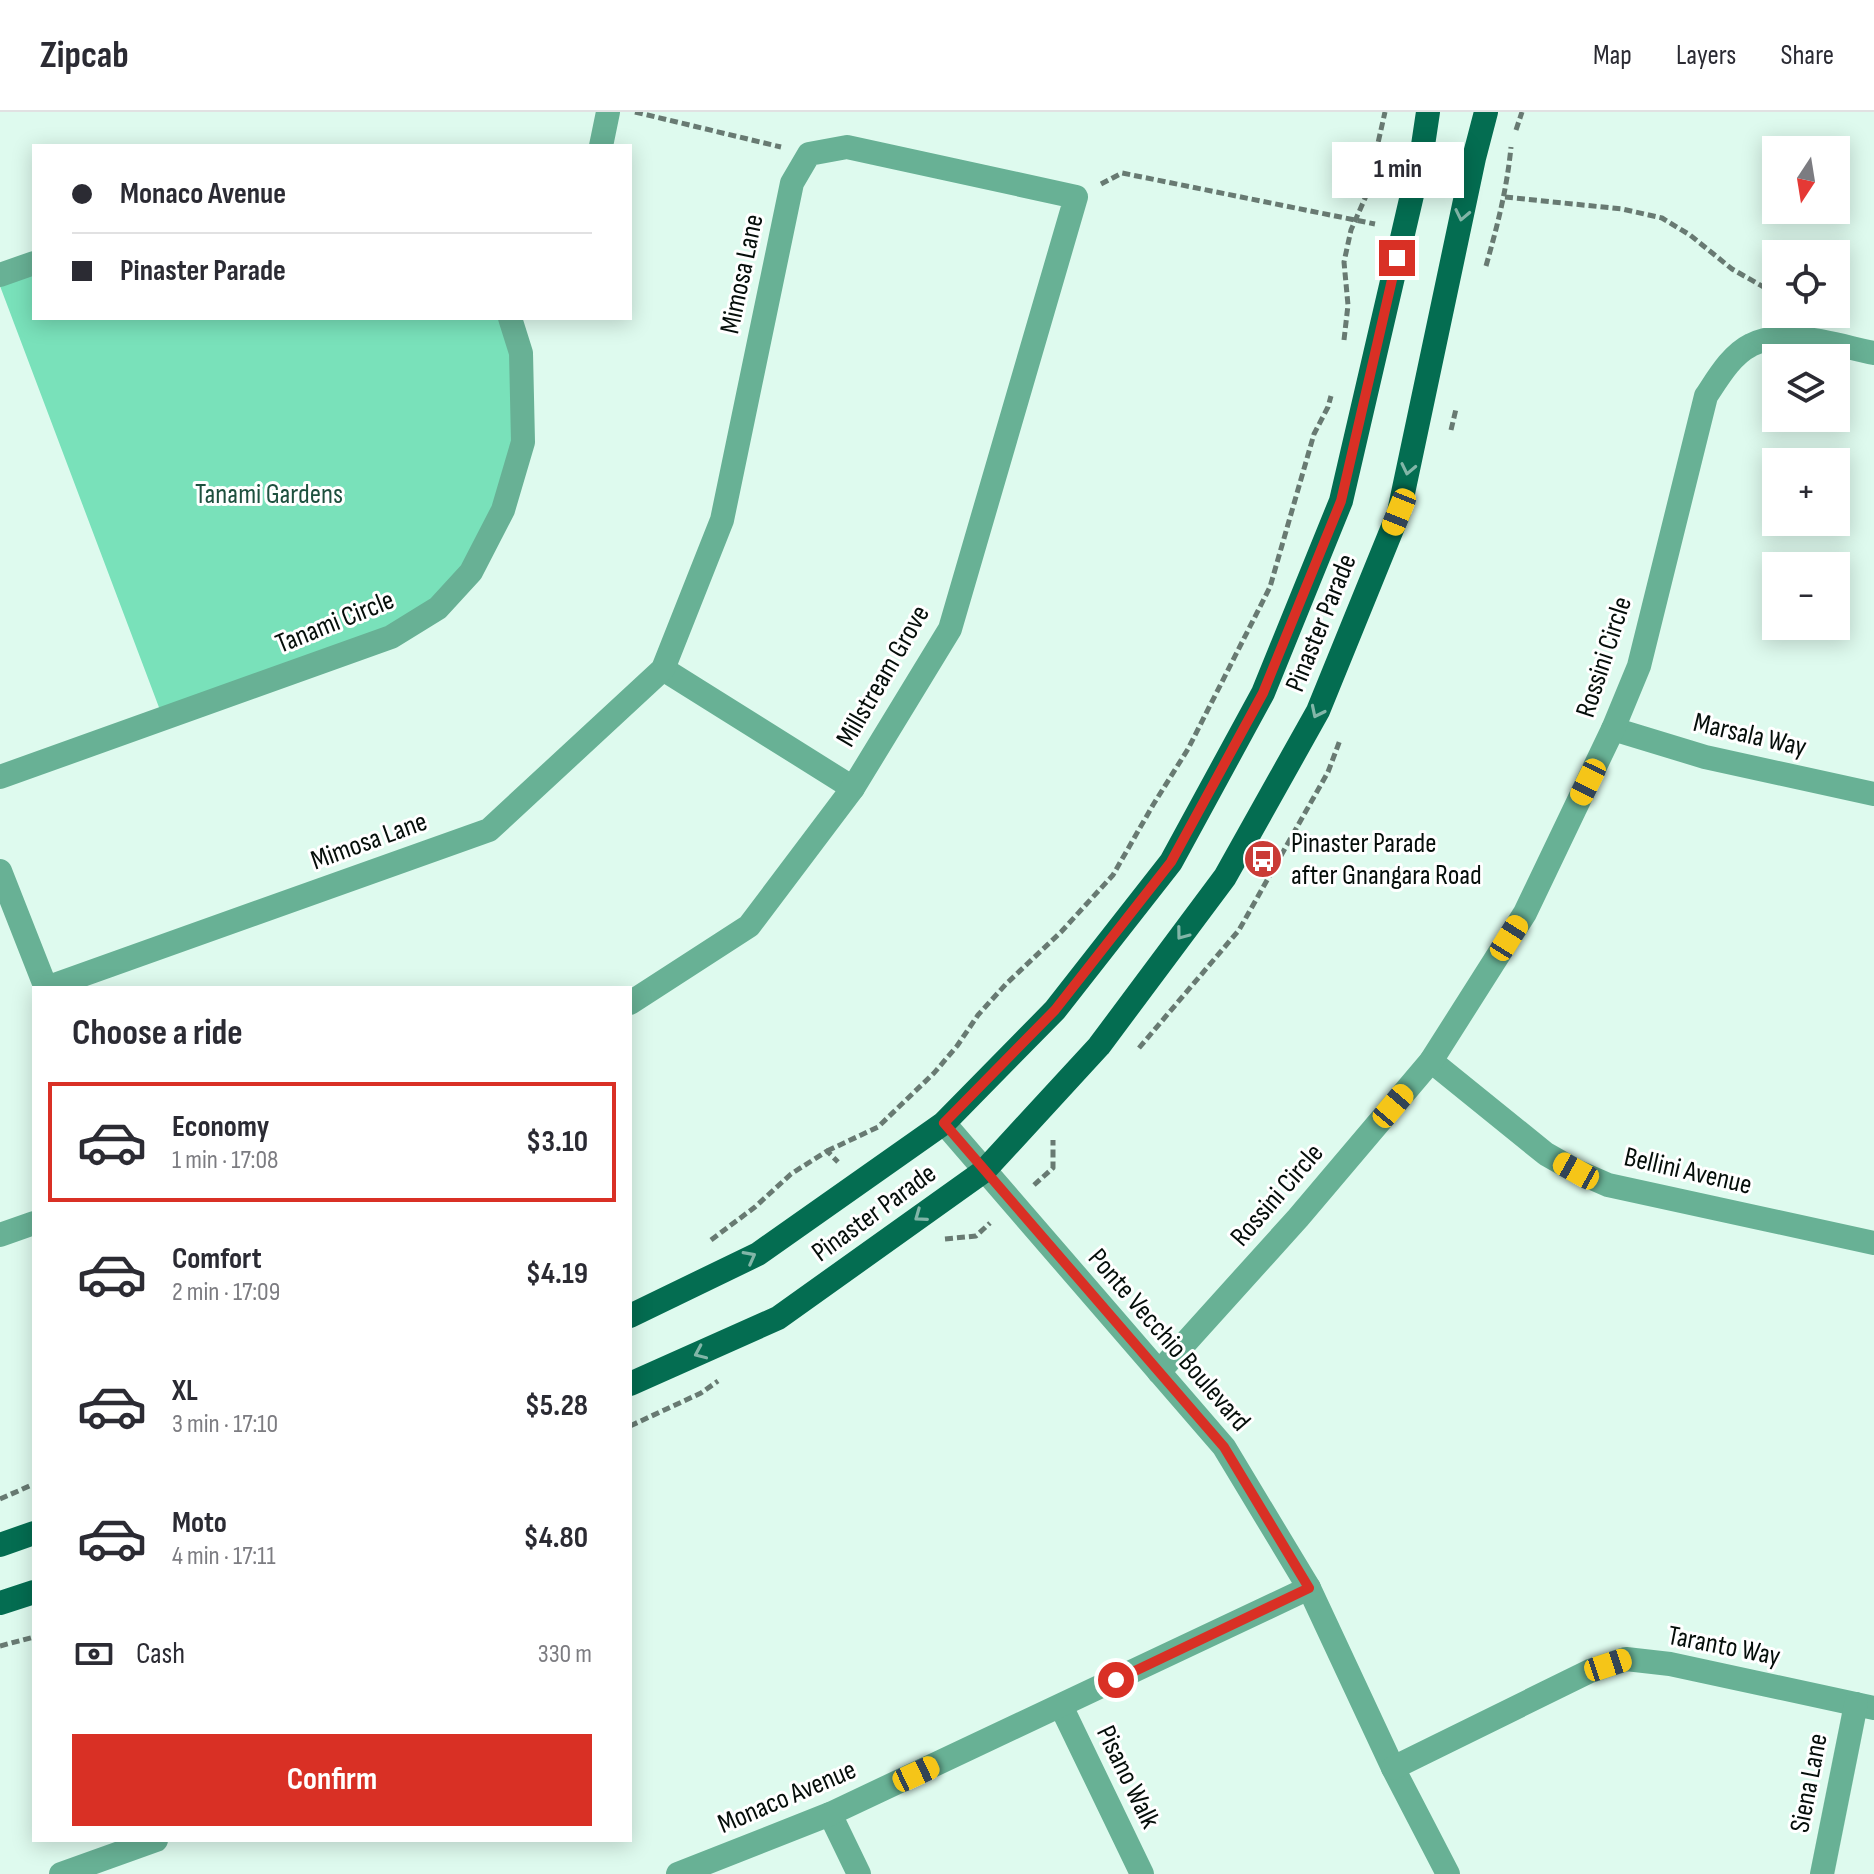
<!DOCTYPE html>
<meta charset="utf-8">
<style>
body{margin:0;font-family:"Sofia Sans Condensed",sans-serif;background:#f2f2f3;color:#2b2b33;height:100vh;display:flex;flex-direction:column;font-size:30px;white-space:nowrap}
*{box-sizing:border-box;margin:0}
p{font-size:26px;color:#7c7c81}
.icon{flex:none;width:44px;height:44px;fill:none;stroke:currentColor;stroke-width:2;stroke-linecap:round;stroke-linejoin:round}
.map{position:relative;flex:1;overflow:hidden}
.sheet{position:absolute;left:32px;top:874px;width:600px;height:856px;display:flex;flex-direction:column;background:#fff;border-radius:0px;box-shadow:0 4px 20px #0003}
.sheet>*{flex:none}
.banner{position:absolute;left:32px;top:32px;width:600px;height:176px;border-radius:0px;box-shadow:0 4px 20px #0003;display:grid;align-content:center;height:176px;padding:0 40px;background:#fff}
.needle{width:52px;rotate:192deg}
.buttons{position:absolute;left:1762px;top:24px;display:grid;gap:16px}
.buttons a{display:grid;place-items:center;width:88px;height:88px;border-radius:0px;background:#fff;box-shadow:0 4px 20px #0003;font-size:40px}
.end{position:absolute;width:36px;height:36px;margin:-18px;border:10px solid #d93025;background:#fff;box-shadow:0 0 0 4px #fff}
.from{border-radius:50%}
.bubble{position:absolute;height:56px;border-radius:0px;background:#fff;box-shadow:0 4px 20px #0003;font-size:26px;font-weight:700;line-height:56px;text-align:center}
.car{position:absolute;width:24px;height:48px;margin:-24px -12px;border-radius:10px;box-shadow:0 0 6px 2px #0007;background:linear-gradient(#f5c518 24%,#345 0 40%,#f5c518 0 76%,#345 0 86%,#f5c518 0)}
.banner b{display:flex;align-items:center;gap:28px;height:76px;font-size:30px}
.banner b+b{border-top:2px solid #e1e1e2}
.banner i{width:20px;height:20px;background:#2b2b33}
ul{padding:0;list-style:none}
li{display:flex;align-items:center;gap:24px;height:120px;margin:0 16px 12px;padding:0 24px;border:4px solid transparent;border-radius:0px}
li div{flex:1}
li b{display:block;font-size:30px}
li em{font-style:normal;font-weight:700}
li.on{border-color:#d93025}
li>.icon{width:72px;height:72px;stroke-width:1.5}
h2{padding:0 40px;font-size:36px;line-height:96px}
.pay{display:flex;align-items:center;gap:20px;height:88px;padding:0 40px;font-size:30px}
.pay p{margin-inline-start:auto}
.cta{display:flex;gap:16px;margin-top:auto;padding:16px 40px}
.cta a{flex:1;height:92px;border-radius:0px;background:#d93025;color:#fff;font-size:32px;font-weight:700;line-height:92px;text-align:center}
header{display:flex;align-items:center;gap:48px;box-sizing:border-box;height:112px;padding:0 40px;background:#fff;border-bottom:2px solid #e1e1e2}
header strong{font-size:38px}
nav{display:flex;gap:44px;margin-inline-start:auto;font-size:28px}
.map>svg:first-child{display:block}
.park{fill:#79e1ba}
.lines{fill:none;stroke-linecap:round;stroke-linejoin:round}
.path{stroke:#687a72;stroke-width:5;stroke-dasharray:8 4;stroke-linecap:butt}
.minor{stroke:#68b195;stroke-width:24}
.major{stroke:#046d51;stroke-width:24}
.oneway{stroke:#82b6a8}
.route{stroke:#d93025;stroke-width:10}
.labels{text-anchor:middle;dominant-baseline:central;stroke-width:6;stroke-linejoin:round;paint-order:stroke}
.street-label{font-size:28px;fill:#050e0a;stroke:#fff}
.park-label{font-size:28px;fill:#1d503e;stroke:#fff}
.poi-label{font-size:28px;fill:#050e0a;stroke:#fff;text-anchor:start}
</style>
<header>
<strong>Zipcab</strong>
<nav><a>Map</a><a>Layers</a><a>Share</a></nav>
</header>
<div class="map">
<svg width="1874" height="1762" viewBox="0 0 1874 1762">
<rect width="100%" height="100%" fill="#defaee"/>
<polygon class="park" points="34,151 34,206 510,206 523,330 503,398 438,496 163,606 0,174"/>
<g class="lines">
<g class="path">
<polyline points="635,0 781,35"/>
<polyline points="1516,18 1522,0"/>
<polyline points="1101,72 1122,61 1375,112"/>
<polyline points="1505,85 1622,97 1662,106 1690,123 1732,157 1776,182"/>
<path d="M1486,154C1497,115 1507,77 1511,35"/>
<polyline points="1344,228 1348,193 1344,150 1351,118 1366,84 1385,0"/>
<polyline points="1451,318 1456,297"/>
<polyline points="1139,936 1239,818 1328,660 1340,628"/>
<polyline points="827,1039 878,1015 934,961 957,934 978,903 1006,872 1061,820 1113,763 1153,693 1188,637 1270,475 1314,322 1328,295 1331,284"/>
<polyline points="1034,1073 1053,1056 1053,1028"/>
<polyline points="945,1127 976,1124 990,1111"/>
<polyline points="711,1128 755,1095 791,1062 827,1039 838,1050"/>
<polyline points="630,1314 701,1281 718,1269"/>
<polyline points="0,1387 34,1372"/>
<polyline points="0,1534 34,1525"/>
</g>
<g class="minor">
<polyline points="601,34 608,0"/>
<polyline points="0,163 34,151"/>
<polyline points="663,557 853,676"/>
<polyline points="1613,617 1705,645 1874,682"/>
<polyline points="0,665 391,525 438,496 471,460 503,398 523,330 521,241 510,206"/>
<polyline points="0,759 46,876"/>
<polyline points="46,876 489,718 663,557 722,408 792,71 809,42 847,35 1076,85 950,517 853,676 749,814 630,891"/>
<polyline points="1431,949 1546,1042 1576,1059 1608,1073 1874,1131"/>
<polyline points="944,1011 1224,1335 1309,1476 1393,1656 1448,1762"/>
<polyline points="0,1123 34,1111"/>
<path d="M1159,1260L1298,1106L1431,949L1525,801L1613,617L1639,554L1706,284C1718,266 1731,243 1751,233C1785,215 1838,234 1874,241"/>
<polyline points="1061,1594 1142,1762"/>
<polyline points="1393,1656 1590,1559 1626,1547 1670,1552 1874,1596"/>
<polyline points="830,1702 859,1762"/>
<polyline points="61,1762 156,1728"/>
<polyline points="678,1762 830,1702 1309,1476"/>
<polyline points="1822,1762 1856,1592"/>
</g>
<g class="major">
<polyline points="630,1204 758,1142 944,1011 1055,898 1171,750 1263,581 1341,389 1422,40 1428,0"/>
<polyline points="630,1272 778,1206 984,1059 1099,934 1225,765 1318,599 1399,400 1474,46 1486,0"/>
<polyline points="0,1433 34,1421"/>
<polyline points="0,1491 34,1480"/>
</g>
</g>
<defs><path id="oneway-chevron" d="M-2-3.5L2.5 0L-2 3.5" fill="none" stroke-width="1.6" stroke-linecap="round" stroke-linejoin="round" transform="scale(2)"/></defs>
<g class="oneway">
<use href="#oneway-chevron" transform="translate(1462 103) rotate(102)"/>
<use href="#oneway-chevron" transform="translate(1408 357) rotate(102)"/>
<use href="#oneway-chevron" transform="translate(1317 600) rotate(116)"/>
<use href="#oneway-chevron" transform="translate(1182 822) rotate(127)"/>
<use href="#oneway-chevron" transform="translate(920 1104) rotate(144)"/>
<use href="#oneway-chevron" transform="translate(750 1145) rotate(-28)"/>
<use href="#oneway-chevron" transform="translate(700 1241) rotate(156)"/>
</g>
<g class="lines">
<polyline class="route" points="1116,1568 1309,1476 1224,1335 944,1011 1055,898 1171,750 1263,581 1341,389 1397,146"/>
</g>
<defs>
<symbol id="bus-disc" viewBox="-11 -11 22 22"><circle r="9.5" fill="#ca3b36" stroke="#fff"/><path d="M-5-6H5V4H4V6H2V4H-2V6H-4V4H-5ZM-3.5-4V0h7V-4ZM-3.5 1.2v1.5H-2V1.2ZM2 1.2v1.5H3.5V1.2Z" fill="#fff"/></symbol>
</defs>
<g fill-rule="evenodd">
<use href="#bus-disc" x="1241" y="725" width="44" height="44"/>
</g>
<g class="labels">
<g class="street-label">
<text transform="translate(742 162) rotate(-78)">Mimosa Lane</text>
<text transform="translate(335 510) rotate(-22)">Tanami Circle</text>
<text transform="translate(1321 511) rotate(-68)">Pinaster Parade</text>
<text transform="translate(1604 545) rotate(-72)">Rossini Circle</text>
<text transform="translate(883 564) rotate(-60)">Millstream Grove</text>
<text transform="translate(1750 623) rotate(13)">Marsala Way</text>
<text transform="translate(369 729) rotate(-20)">Mimosa Lane</text>
<text transform="translate(1688 1059) rotate(13)">Bellini Avenue</text>
<text transform="translate(1277 1083) rotate(-49)">Rossini Circle</text>
<text transform="translate(874 1101) rotate(-36)">Pinaster Parade</text>
<text transform="translate(1169 1228) rotate(49)">Ponte Vecchio Boulevard</text>
<text transform="translate(1724 1534) rotate(11)">Taranto Way</text>
<text transform="translate(1128 1665) rotate(64)">Pisano Walk</text>
<text transform="translate(1809 1671) rotate(-79)">Siena Lane</text>
<text transform="translate(787 1685) rotate(-23)">Monaco Avenue</text>
</g>
<g class="park-label">
<text x="269" y="382">Tanami Gardens</text>
</g>
<g class="poi-label">
<text x="1291" y="731">Pinaster Parade<tspan x="1291" dy="32">after Gnangara Road</tspan></text>
</g>
</g>
</svg>
<div class="buttons">
<a><svg class="needle" viewBox="-14 -14 28 28"><path d="M0-13l5 13h-10z" fill="#e53935"/><path d="M0 13l5-13h-10z" fill="#7c7c81"/></svg></a>
<a><svg class="icon" aria-label="locate" viewBox="0 0 24 24"><circle cx="12" cy="12" r="6"/><path d="M12 2v4M12 18v4M2 12h4M18 12h4"/></svg></a>
<a><svg class="icon" aria-label="layers" viewBox="0 0 24 24"><path d="M12 4l9 5-9 5-9-5zM3 14l9 5 9-5"/></svg></a>
<a>+</a>
<a>−</a>
</div>
<i class="end from" style="left:1116px;top:1568px"></i>
<i class="end" style="left:1397px;top:146px"></i>
<div class="bubble" style="left:1332px;top:30px;width:132px">1 min</div>
<i class="car" style="left:1399px;top:400px;rotate:202deg"></i>
<i class="car" style="left:1588px;top:670px;rotate:206deg"></i>
<i class="car" style="left:1509px;top:826px;rotate:32deg"></i>
<i class="car" style="left:1393px;top:994px;rotate:40deg"></i>
<i class="car" style="left:1576px;top:1059px;rotate:299deg"></i>
<i class="car" style="left:1608px;top:1553px;rotate:72deg"></i>
<i class="car" style="left:916px;top:1662px;rotate:65deg"></i>
<div class="banner">
<b><i class="from"></i>Monaco Avenue</b>
<b><i></i>Pinaster Parade</b>
</div>
<section class="sheet">
<h2>Choose a ride</h2>
<ul>
<li class="on"><svg class="icon" aria-label="car" viewBox="0 0 24 24"><path d="M5 17H2v-5l4-1 3-4h7l3 4 3 1v5h-3M9 17h6M6 11h13"/><circle cx="7" cy="17" r="2"/><circle cx="17" cy="17" r="2"/></svg><div><b>Economy</b><p>1 min · 17:08</p></div><em>$3.10</em></li>
<li><svg class="icon" aria-label="car" viewBox="0 0 24 24"><path d="M5 17H2v-5l4-1 3-4h7l3 4 3 1v5h-3M9 17h6M6 11h13"/><circle cx="7" cy="17" r="2"/><circle cx="17" cy="17" r="2"/></svg><div><b>Comfort</b><p>2 min · 17:09</p></div><em>$4.19</em></li>
<li><svg class="icon" aria-label="car" viewBox="0 0 24 24"><path d="M5 17H2v-5l4-1 3-4h7l3 4 3 1v5h-3M9 17h6M6 11h13"/><circle cx="7" cy="17" r="2"/><circle cx="17" cy="17" r="2"/></svg><div><b>XL</b><p>3 min · 17:10</p></div><em>$5.28</em></li>
<li><svg class="icon" aria-label="car" viewBox="0 0 24 24"><path d="M5 17H2v-5l4-1 3-4h7l3 4 3 1v5h-3M9 17h6M6 11h13"/><circle cx="7" cy="17" r="2"/><circle cx="17" cy="17" r="2"/></svg><div><b>Moto</b><p>4 min · 17:11</p></div><em>$4.80</em></li>
</ul>
<div class="pay"><svg class="icon" aria-label="cash" viewBox="0 0 24 24"><path d="M3 7h18v10H3z"/><circle cx="12" cy="12" r="2"/></svg>Cash<p>330 m</p></div>
<div class="cta"><a>Confirm</a></div>
</section>
</div>
